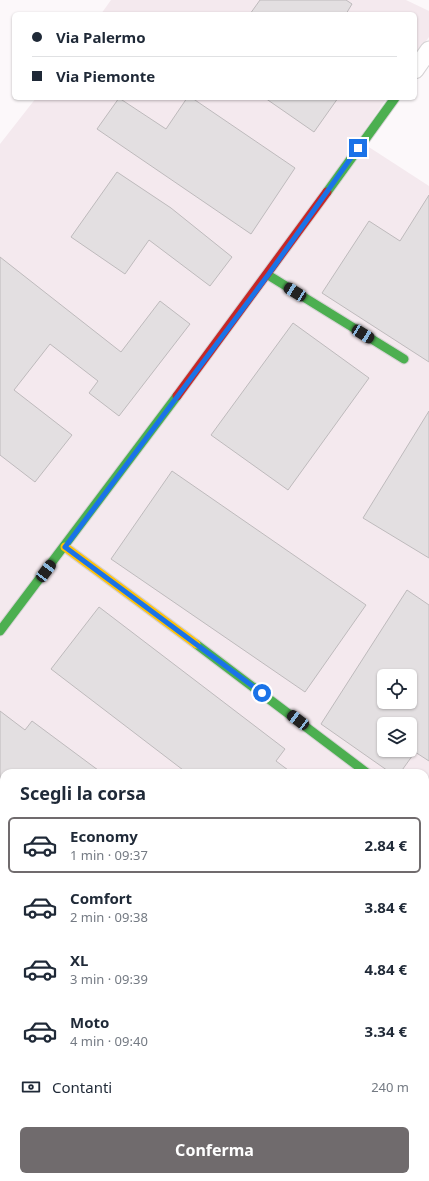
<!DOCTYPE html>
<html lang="it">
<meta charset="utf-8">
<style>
body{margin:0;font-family:"Noto Sans",sans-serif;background:#f6f6f7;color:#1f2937;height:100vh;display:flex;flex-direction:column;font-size:15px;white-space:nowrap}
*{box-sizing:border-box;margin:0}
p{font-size:13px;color:#747a83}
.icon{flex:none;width:22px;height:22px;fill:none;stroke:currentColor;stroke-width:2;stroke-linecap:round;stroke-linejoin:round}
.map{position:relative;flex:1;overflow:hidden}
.details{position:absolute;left:0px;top:769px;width:429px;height:412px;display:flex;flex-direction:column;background:#fff;border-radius:12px 12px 0 0;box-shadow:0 1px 3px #0004}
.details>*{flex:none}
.top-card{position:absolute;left:12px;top:12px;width:405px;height:88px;border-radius:6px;box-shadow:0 1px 3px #0004;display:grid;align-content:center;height:88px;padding:0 20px;background:#fff}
.controls{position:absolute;left:377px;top:669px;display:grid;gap:8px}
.controls a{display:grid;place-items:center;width:40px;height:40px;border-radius:6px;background:#fff;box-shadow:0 1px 3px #0004;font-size:20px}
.end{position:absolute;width:18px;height:18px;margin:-9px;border:5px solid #1a73e8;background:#fff;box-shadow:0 0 0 2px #fff}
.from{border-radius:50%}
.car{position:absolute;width:12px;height:24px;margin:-12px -6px;border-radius:5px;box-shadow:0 0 3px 1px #0007;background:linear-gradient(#222 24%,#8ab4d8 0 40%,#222 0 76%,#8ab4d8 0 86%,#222 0)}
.top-card b{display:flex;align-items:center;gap:14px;height:38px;font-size:15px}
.top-card b+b{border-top:1px solid #e0e1e3}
.top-card i{width:10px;height:10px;background:#1f2937}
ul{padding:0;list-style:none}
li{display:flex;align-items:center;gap:12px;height:56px;margin:0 8px 6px;padding:0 12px;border:2px solid transparent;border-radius:6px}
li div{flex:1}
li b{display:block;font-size:15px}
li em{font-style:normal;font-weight:700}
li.current{border-color:#706b6d}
li>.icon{width:36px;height:36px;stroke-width:1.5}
h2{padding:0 20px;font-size:18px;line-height:48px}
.pay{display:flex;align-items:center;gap:10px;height:44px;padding:0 20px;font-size:15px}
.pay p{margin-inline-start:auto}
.cta{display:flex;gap:8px;margin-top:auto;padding:8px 20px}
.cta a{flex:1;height:46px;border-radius:6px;background:#706b6d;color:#fff;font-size:16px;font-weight:700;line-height:46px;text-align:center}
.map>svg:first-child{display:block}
.built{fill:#f4e9ee;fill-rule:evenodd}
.building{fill:#e3dfe1;stroke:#bebabc;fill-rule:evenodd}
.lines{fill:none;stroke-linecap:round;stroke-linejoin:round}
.street-casing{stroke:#d6d2d4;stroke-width:19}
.fast-casing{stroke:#d6d2d4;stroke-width:11}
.slow-casing{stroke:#d6d2d4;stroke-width:11}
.jam-casing{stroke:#d6d2d4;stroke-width:11}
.street{stroke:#fffefe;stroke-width:17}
.fast{stroke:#4caf50;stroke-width:9}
.slow{stroke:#ffc107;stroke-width:9}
.jam{stroke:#c62828;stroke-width:9}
.route{stroke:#1a73e8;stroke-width:5}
</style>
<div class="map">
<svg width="429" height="1181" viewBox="0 0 429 1181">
<rect width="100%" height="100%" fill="#fcf8fa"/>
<g class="built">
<polygon points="111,0 406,0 429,11 429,37 415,57 415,14 101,14"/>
<path d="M36,98H387L358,140L429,186V1181H156L159,1177H425V773H4V838L0,835V144ZM384,676H410V702H384ZM384,724H410V750H384Z"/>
</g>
<g class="building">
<polygon points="260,0 346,0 352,4 346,14 250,14"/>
<polygon points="119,98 166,129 187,98 192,98 295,168 251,234 97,129"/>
<polygon points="265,98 338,98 314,132"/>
<polygon points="117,172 171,208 232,257 210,286 149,240 125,274 71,237"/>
<polygon points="429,195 429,362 322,293 369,221 400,241"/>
<polygon points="0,257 121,352 160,301 190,324 119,416 89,393 98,381 50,344 14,390 72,435 35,482 0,455"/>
<polygon points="293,323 369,378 288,490 211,435"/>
<polygon points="429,411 429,558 363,518"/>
<polygon points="172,471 366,605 305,692 111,559"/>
<path d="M407,590L429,605V761L415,752L400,773H391L321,724ZM384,676H410V702H384ZM384,724H410V750H384Z"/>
<polygon points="99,607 285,749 276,761 292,773 187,773 51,669"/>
<polygon points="0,711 25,730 32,721 102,773 4,773 4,811 0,808"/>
<polygon points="429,1024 429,1068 425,1065 425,1029"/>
<polygon points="425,1065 429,1068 429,1121 425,1118"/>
<polygon points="176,1177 178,1177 184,1181 173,1181"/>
<polygon points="211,1177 256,1177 253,1181 216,1181"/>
<polygon points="287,1177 297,1177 294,1181"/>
<polygon points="368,1177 385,1177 390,1181 365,1181"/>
</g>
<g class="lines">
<defs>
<g id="street">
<polyline points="415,70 429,50"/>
<polyline points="425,818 429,821"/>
<polyline points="425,961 429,956"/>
<polyline points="425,1169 429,1172"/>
</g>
<g id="fast">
<polyline points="327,192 395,98"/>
<polyline points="268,275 404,359"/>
<polyline points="0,631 177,396"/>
<polyline points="196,644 367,773"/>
</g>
<polyline id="slow" points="65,547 196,644"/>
<polyline id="jam" points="177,396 327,192"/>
</defs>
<use href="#street" class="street-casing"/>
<use href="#fast" class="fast-casing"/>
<use href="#slow" class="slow-casing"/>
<use href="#jam" class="jam-casing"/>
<use href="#street" class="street"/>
<use href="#fast" class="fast"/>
<use href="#slow" class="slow"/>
<use href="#jam" class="jam"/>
</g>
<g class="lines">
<polyline class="route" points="262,693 65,547 268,275 358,148"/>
</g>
</svg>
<div class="controls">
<a><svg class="icon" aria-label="locate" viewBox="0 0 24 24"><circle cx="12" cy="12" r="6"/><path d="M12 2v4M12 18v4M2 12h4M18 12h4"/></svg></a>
<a><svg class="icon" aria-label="layers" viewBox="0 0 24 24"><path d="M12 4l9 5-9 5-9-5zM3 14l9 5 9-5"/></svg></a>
</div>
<i class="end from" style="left:262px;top:693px"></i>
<i class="end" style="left:358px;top:148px"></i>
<i class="car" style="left:295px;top:292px;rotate:302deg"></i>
<i class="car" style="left:363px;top:334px;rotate:122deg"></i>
<i class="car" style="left:46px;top:571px;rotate:37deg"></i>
<i class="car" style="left:298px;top:720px;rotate:307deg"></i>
<div class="top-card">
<b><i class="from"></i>Via Palermo</b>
<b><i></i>Via Piemonte</b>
</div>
<section class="details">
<h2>Scegli la corsa</h2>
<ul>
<li class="current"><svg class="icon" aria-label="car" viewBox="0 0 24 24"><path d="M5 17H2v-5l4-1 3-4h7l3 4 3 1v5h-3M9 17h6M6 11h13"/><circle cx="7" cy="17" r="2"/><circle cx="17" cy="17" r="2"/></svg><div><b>Economy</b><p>1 min · 09:37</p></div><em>2.84 €</em></li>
<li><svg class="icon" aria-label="car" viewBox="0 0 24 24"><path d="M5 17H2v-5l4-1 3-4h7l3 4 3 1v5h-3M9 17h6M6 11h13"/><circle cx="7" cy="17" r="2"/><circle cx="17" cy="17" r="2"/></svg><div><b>Comfort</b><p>2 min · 09:38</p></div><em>3.84 €</em></li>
<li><svg class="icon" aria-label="car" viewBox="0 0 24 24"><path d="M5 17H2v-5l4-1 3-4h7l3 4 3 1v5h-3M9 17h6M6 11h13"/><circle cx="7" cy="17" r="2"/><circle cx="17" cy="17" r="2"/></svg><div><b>XL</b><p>3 min · 09:39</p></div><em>4.84 €</em></li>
<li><svg class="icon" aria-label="car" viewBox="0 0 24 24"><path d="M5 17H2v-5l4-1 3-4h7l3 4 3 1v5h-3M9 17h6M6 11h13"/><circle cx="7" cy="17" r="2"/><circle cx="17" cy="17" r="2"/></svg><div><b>Moto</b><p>4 min · 09:40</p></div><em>3.34 €</em></li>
</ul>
<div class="pay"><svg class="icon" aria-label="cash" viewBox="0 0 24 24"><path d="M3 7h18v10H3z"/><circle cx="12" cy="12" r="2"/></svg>Contanti<p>240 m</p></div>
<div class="cta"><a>Conferma</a></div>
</section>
</div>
